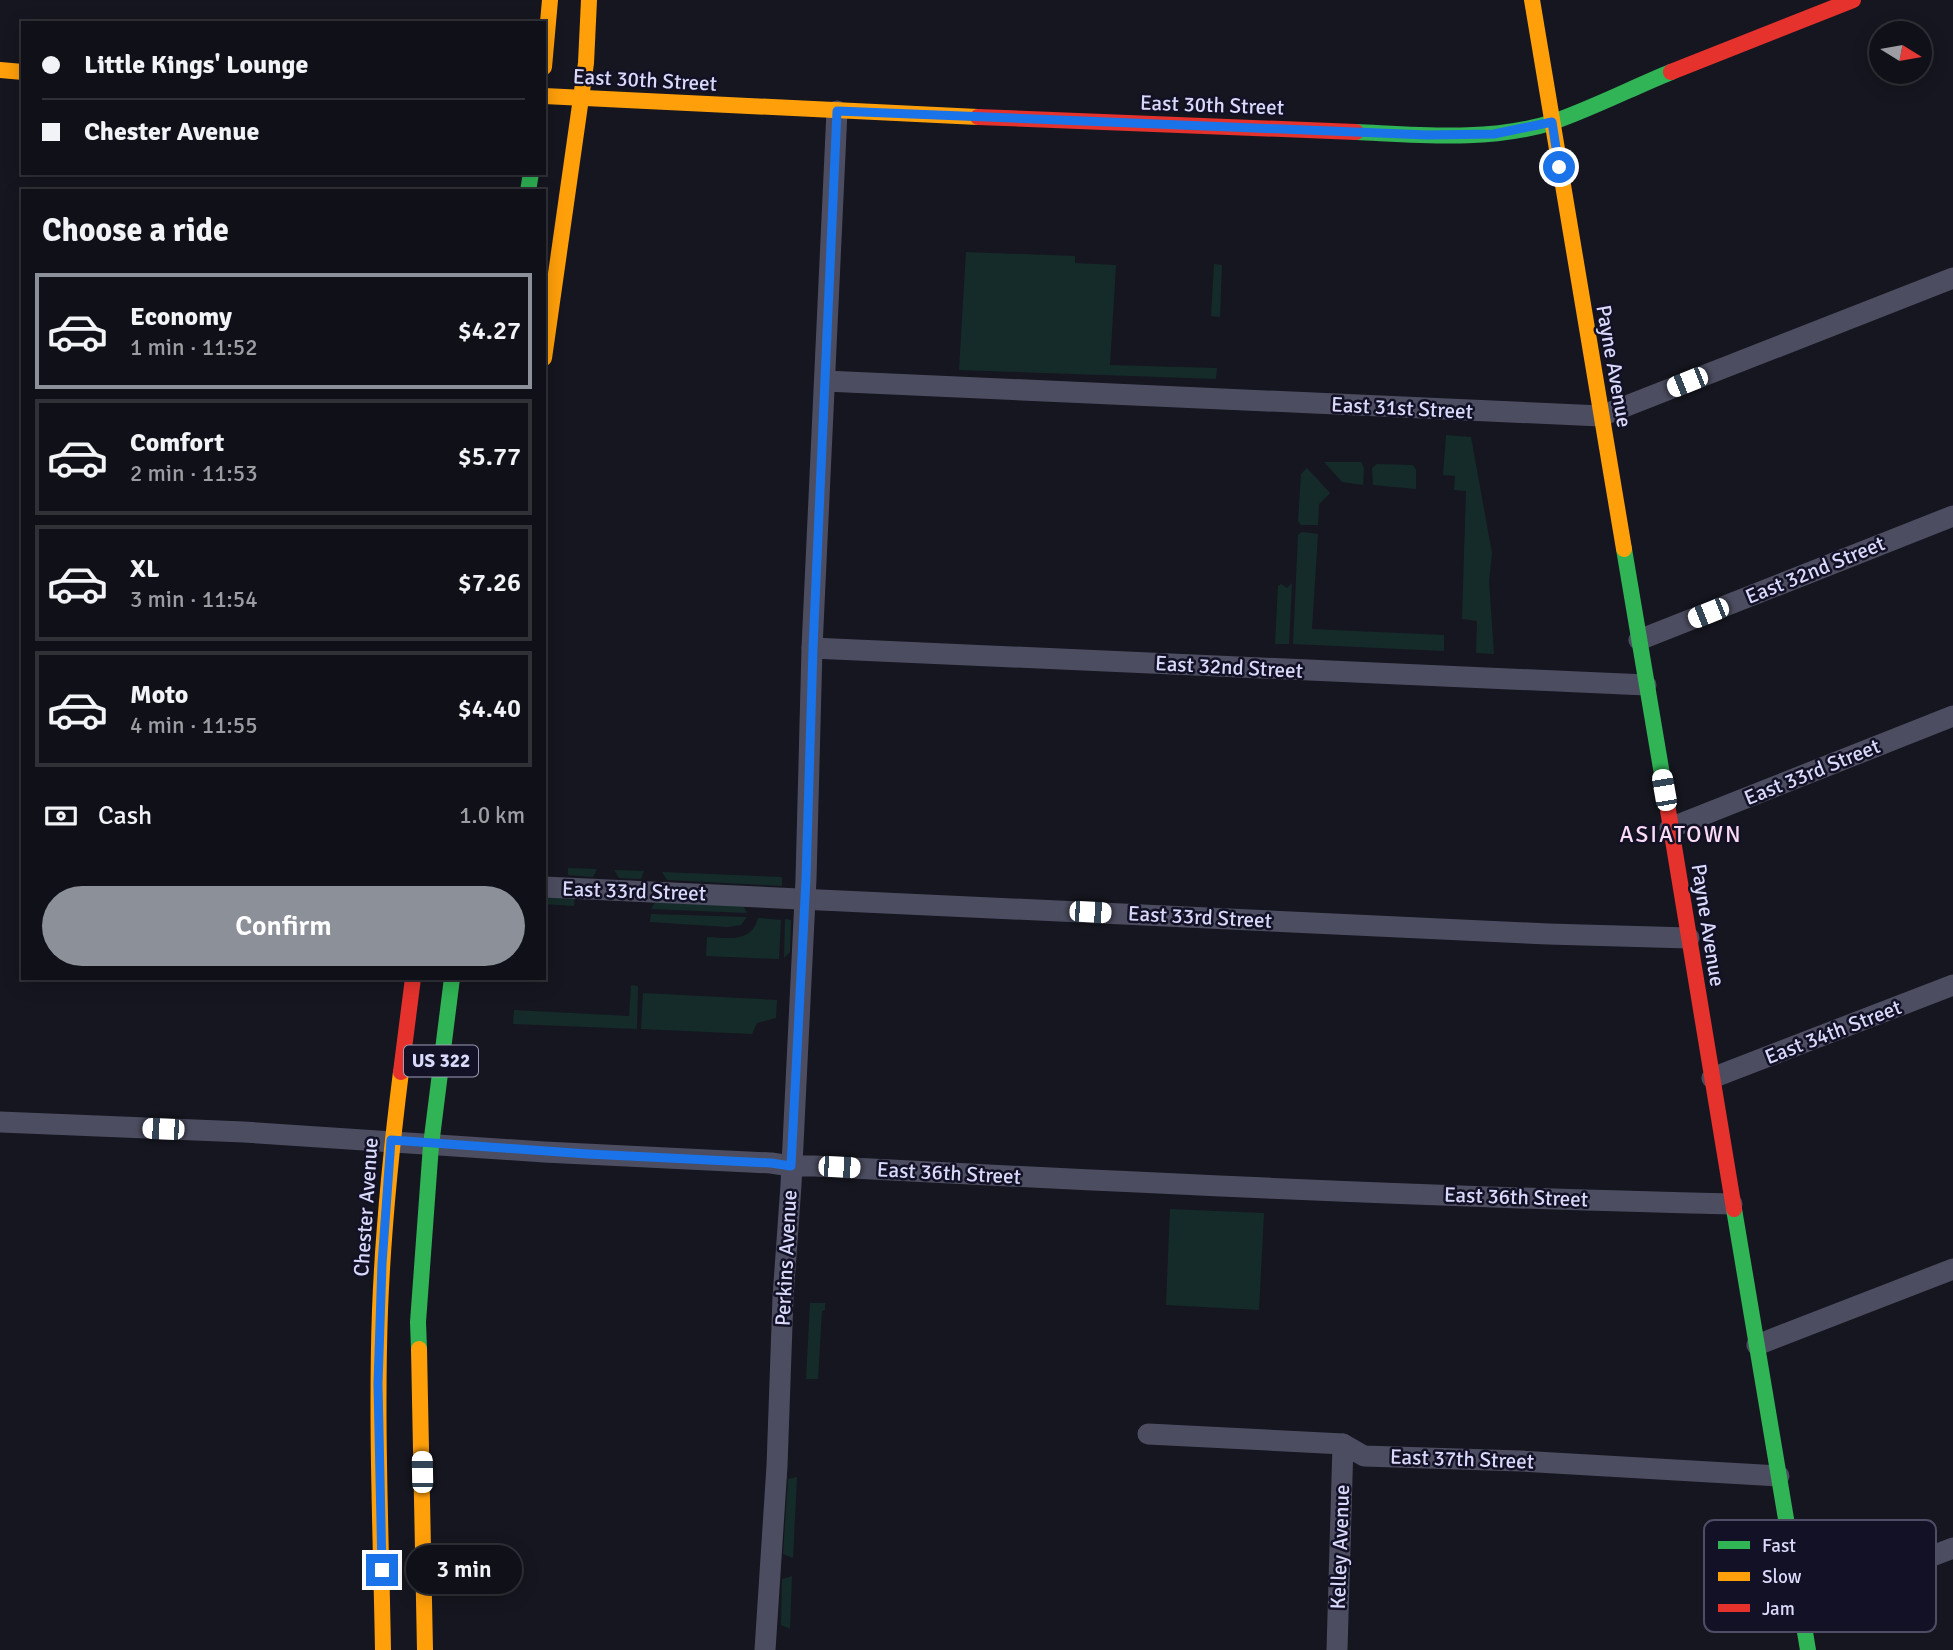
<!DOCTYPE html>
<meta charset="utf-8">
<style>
body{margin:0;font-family:Signika,sans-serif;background:#1e1e25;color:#f1f3f6;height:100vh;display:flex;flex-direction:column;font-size:26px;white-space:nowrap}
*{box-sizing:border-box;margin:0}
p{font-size:23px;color:#9c9da2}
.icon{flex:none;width:38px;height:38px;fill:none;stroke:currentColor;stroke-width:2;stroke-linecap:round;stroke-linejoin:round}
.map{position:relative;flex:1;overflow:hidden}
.side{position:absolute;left:21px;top:189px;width:525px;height:791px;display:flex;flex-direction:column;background:#101018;border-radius:0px;box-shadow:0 4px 18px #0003,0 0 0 2px #303037}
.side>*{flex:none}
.banner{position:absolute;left:21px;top:21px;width:525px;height:154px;border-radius:0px;box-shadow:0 4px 18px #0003,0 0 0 2px #303037;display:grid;align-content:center;height:154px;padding:0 21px;background:#101018}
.needle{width:46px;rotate:101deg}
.tools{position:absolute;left:1869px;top:21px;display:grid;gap:14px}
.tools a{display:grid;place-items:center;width:63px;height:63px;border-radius:50%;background:#101018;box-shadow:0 4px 18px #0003,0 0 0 2px #303037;font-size:35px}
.end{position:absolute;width:32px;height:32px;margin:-16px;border:9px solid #1a73e8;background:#fff;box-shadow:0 0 0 4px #fff}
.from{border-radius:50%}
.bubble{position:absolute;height:49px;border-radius:24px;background:#101018;box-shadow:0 4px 18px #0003,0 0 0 2px #303037;font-size:23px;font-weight:600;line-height:49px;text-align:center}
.car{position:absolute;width:21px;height:42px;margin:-21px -10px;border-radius:9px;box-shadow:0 0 5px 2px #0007;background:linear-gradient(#fff 24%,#345 0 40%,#fff 0 76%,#345 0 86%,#fff 0)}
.banner b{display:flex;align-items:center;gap:24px;height:66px;font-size:26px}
.banner b+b{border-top:2px solid #303037}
.banner i{width:18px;height:18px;background:#f1f3f6}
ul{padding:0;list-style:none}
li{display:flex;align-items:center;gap:21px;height:116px;margin:0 14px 10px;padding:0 7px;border:4px solid #303037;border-radius:0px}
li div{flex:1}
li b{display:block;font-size:26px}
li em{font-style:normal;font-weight:600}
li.active{border-color:#8c9099}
li>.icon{width:63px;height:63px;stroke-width:1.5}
h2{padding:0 21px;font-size:32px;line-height:84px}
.pay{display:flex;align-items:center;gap:18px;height:77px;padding:0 21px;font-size:26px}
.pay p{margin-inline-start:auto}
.action{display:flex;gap:14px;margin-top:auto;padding:14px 21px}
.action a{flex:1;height:80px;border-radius:42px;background:#8c9099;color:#fff;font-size:28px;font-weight:600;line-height:80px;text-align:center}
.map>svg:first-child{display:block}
.green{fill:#152b29}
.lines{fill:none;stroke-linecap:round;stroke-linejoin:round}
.street{stroke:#4c4d60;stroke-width:21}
.fast{stroke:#30b455;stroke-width:16}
.slow{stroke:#ff9f0a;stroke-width:16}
.jam{stroke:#e5322d;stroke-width:16}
.route{stroke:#1a73e8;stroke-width:9}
.labels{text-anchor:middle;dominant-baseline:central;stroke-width:5;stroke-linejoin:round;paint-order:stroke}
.shield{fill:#121125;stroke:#9d9dbb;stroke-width:2}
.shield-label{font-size:19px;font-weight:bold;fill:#d9d9fb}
.street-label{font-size:21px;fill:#d9d9fb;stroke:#121125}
.neighbourhood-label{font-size:23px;letter-spacing:2px;fill:#fcdbf4;stroke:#121125}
.key{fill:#121125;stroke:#4e4d65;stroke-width:2}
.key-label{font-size:19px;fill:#d9d9fb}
</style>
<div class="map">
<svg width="1953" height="1650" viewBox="0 0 1953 1650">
<rect width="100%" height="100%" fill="#161620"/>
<g class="green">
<polygon points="966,252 1075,256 1075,263 1116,265 1110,365 1217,368 1216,379 959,370"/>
<polygon points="1214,264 1222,265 1220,317 1211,316"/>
<polygon points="1446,435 1471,437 1492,553 1489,581 1494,654 1476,653 1477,621 1462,619 1466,491 1454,490 1455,476 1443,475"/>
<polygon points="1324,462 1361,462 1364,468 1363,485 1342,482"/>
<polygon points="1377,464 1413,465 1416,470 1416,489 1373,485 1372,468"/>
<polygon points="1307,468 1330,493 1319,504 1318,525 1301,525 1298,521 1301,474"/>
<polygon points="1302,532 1318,534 1312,629 1444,635 1444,651 1293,644 1298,535"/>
<polygon points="1292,583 1289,644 1275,644 1278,586 1281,584 1287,588"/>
<polygon points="568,868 597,869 593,877 568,875"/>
<polygon points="614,870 644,871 641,879 619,878"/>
<polygon points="662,872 782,877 782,886 667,880"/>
<polygon points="544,896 575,897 574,906 544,904"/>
<polygon points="656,901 743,905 747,913 651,909"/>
<polygon points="651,914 747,917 741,925 728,927 650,922"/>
<path d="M758,918L781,920L779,959L706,956L707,937C728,938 752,943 758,918Z"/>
<polygon points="785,919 791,920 790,952 784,958"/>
<polygon points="631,985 638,986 637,1029 513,1024 514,1010 629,1016"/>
<polygon points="643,993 777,1000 776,1018 757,1023 752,1034 641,1029"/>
<polygon points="1170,1209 1264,1213 1259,1310 1166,1305"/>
<polygon points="810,1303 825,1303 825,1310 822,1311 818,1379 806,1379"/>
<polygon points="797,1477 793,1558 783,1554 788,1479"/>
<polygon points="792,1576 790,1629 781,1625 782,1579"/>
</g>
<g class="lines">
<g class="street">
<polyline points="825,381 1601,416 1953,278"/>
<polyline points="1639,640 1953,516"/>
<polyline points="812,648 1646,685"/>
<polyline points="1670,828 1953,716"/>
<polyline points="544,887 1548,934 1689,938"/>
<polyline points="1712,1078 1953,985"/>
<path d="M0,1122L244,1132L544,1152L771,1163L791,1166H814C1119,1182 1426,1197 1732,1204"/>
<polyline points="1757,1345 1953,1269"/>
<polyline points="1148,1434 1343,1444 1364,1456 1521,1461 1779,1476"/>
<polyline points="1801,1606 1953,1548"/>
<polyline points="765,1650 777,1466 783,1297 791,1185 806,879 812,648 837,111"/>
<polyline points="1337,1650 1343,1444"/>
</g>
<g class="fast">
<path d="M1356,132C1421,135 1490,142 1553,122C1593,108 1632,88 1671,72"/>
<polyline points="528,191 531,173"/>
<polyline points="1624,549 1668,810"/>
<polyline points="1734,1209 1808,1650"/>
<polyline points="419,1349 418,1322 431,1145 452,978"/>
</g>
<g class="slow">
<polyline points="1532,0 1624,549"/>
<polyline points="544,67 550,0"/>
<polyline points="0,70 23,72"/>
<polyline points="544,96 978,117"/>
<polyline points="544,358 586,63 589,0"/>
<polyline points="419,1349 425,1650"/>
<path d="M383,1650C381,1537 376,1423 380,1310C383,1231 391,1151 401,1072"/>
</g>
<g class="jam">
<polyline points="1671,72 1853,0"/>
<polyline points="978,117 1356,132"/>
<polyline points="1668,810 1734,1209"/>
<polyline points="401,1072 413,978"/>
</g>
</g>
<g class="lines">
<polyline class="route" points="382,1570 378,1384 382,1264 391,1140 588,1154 771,1163 791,1166 806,879 813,648 837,111 1427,135 1494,134 1552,122 1559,167"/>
</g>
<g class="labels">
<rect class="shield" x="404" y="1045.5" width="74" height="31" rx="5"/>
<g class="shield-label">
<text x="441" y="1061">US 322</text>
</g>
<g class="street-label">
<text transform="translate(645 80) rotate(3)">East 30th Street</text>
<text transform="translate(1212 105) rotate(2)">East 30th Street</text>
<text transform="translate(1614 366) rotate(80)">Payne Avenue</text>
<text transform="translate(1402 408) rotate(3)">East 31st Street</text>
<text transform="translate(1815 570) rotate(-22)">East 32nd Street</text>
<text transform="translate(1229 667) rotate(3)">East 32nd Street</text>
<text transform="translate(1812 772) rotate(-22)">East 33rd Street</text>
<text transform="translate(634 891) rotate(2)">East 33rd Street</text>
<text transform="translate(1200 917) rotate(3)">East 33rd Street</text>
<text transform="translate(1708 925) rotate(81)">Payne Avenue</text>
<text transform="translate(1833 1032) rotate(-21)">East 34th Street</text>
<text transform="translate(949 1173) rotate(3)">East 36th Street</text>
<text transform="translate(1516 1197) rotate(2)">East 36th Street</text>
<text transform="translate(366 1207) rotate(-86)">Chester Avenue</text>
<text transform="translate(786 1258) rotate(-87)">Perkins Avenue</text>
<text transform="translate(1462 1459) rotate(2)">East 37th Street</text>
<text transform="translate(1340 1547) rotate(-88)">Kelley Avenue</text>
</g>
<g class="neighbourhood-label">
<text x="1681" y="834">ASIATOWN</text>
</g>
</g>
<rect x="1704" y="1520" width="232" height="112" rx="10" class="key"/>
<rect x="1718" y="1541" width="32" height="8" fill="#30b455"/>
<rect x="1718" y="1572" width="32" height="9" fill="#ff9f0a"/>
<rect x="1718" y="1604" width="32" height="8" fill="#e5322d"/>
<g class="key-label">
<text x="1762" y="1552">Fast</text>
<text x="1762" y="1583">Slow</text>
<text x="1762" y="1615">Jam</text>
</g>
</svg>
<div class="tools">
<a><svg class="needle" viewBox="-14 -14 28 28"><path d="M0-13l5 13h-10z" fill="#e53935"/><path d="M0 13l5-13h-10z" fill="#9c9da2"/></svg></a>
</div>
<i class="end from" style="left:1559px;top:167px"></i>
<i class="end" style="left:382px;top:1570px"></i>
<div class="bubble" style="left:406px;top:1545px;width:116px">3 min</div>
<i class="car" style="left:1687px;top:382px;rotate:248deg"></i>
<i class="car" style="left:1708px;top:613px;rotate:248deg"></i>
<i class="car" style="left:1664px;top:790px;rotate:350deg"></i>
<i class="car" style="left:1090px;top:912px;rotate:93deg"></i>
<i class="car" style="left:163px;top:1129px;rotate:272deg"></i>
<i class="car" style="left:839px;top:1167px;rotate:93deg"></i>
<i class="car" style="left:422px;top:1472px;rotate:359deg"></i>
<div class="banner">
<b><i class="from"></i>Little Kings' Lounge</b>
<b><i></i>Chester Avenue</b>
</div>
<section class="side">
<h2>Choose a ride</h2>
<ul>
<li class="active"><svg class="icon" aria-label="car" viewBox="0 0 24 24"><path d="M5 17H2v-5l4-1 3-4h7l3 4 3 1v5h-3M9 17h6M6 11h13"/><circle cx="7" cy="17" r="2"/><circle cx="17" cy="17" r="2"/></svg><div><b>Economy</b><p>1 min · 11:52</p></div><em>$4.27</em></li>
<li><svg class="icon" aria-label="car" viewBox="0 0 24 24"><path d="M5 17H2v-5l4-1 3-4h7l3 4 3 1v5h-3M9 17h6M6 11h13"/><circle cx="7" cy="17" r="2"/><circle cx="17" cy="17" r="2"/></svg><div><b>Comfort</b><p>2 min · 11:53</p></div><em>$5.77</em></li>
<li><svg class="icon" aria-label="car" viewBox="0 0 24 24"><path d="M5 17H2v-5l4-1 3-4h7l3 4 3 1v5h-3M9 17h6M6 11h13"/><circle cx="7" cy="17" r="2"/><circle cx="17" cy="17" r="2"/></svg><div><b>XL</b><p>3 min · 11:54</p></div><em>$7.26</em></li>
<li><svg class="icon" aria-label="car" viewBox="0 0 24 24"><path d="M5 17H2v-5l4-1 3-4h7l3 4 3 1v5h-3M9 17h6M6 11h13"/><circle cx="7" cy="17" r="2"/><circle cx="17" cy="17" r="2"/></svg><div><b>Moto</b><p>4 min · 11:55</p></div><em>$4.40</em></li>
</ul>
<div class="pay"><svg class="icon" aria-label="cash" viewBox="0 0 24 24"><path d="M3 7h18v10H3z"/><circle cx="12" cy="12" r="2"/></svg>Cash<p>1.0 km</p></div>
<div class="action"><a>Confirm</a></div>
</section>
</div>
